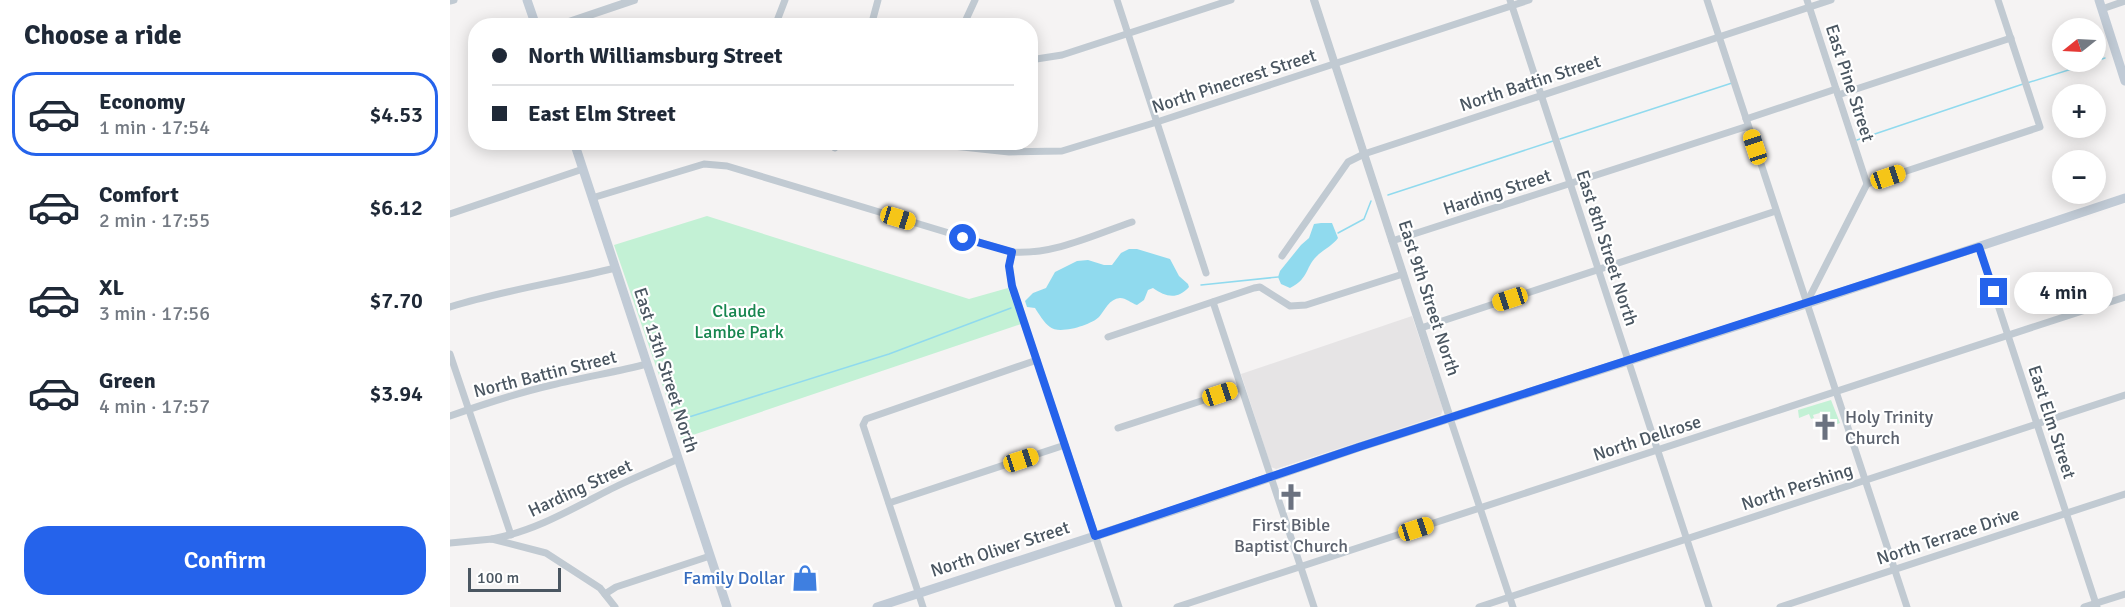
<!DOCTYPE html>
<meta charset="utf-8">
<style>
body{margin:0;font-family:Signika,sans-serif;background:#f6f6f7;color:#1f2937;height:100vh;display:flex;flex-direction:column;font-size:22px;white-space:nowrap}
*{box-sizing:border-box;margin:0}
p{font-size:20px;color:#747a83}
.icon{flex:none;width:33px;height:33px;fill:none;stroke:currentColor;stroke-width:2;stroke-linecap:round;stroke-linejoin:round}
.map{position:relative;flex:1;overflow:hidden}
.panel{display:flex;flex-direction:column;background:#fff;width:450px}
.panel>*{flex:none}
.top-card{position:absolute;left:18px;top:18px;width:570px;height:132px;border-radius:24px;box-shadow:0 3px 15px #0003;display:grid;align-content:center;height:132px;padding:0 24px;background:#fff}
.needle{width:39px;rotate:252deg}
.buttons{position:absolute;left:1602px;top:18px;display:grid;gap:12px}
.buttons a{display:grid;place-items:center;width:54px;height:54px;border-radius:50%;background:#fff;box-shadow:0 3px 15px #0003;font-size:30px}
.scale{position:absolute;left:18px;bottom:15px;width:93px;box-sizing:border-box;padding-left:6px;border:3px solid #4a5661;border-top:0;font-size:16px;line-height:21px;white-space:nowrap;color:#4a5661;-webkit-text-stroke:4px #fff;paint-order:stroke}
.end{position:absolute;width:27px;height:27px;margin:-14px;border:8px solid #2563eb;background:#fff;box-shadow:0 0 0 3px #fff}
.from{border-radius:50%}
.bubble{position:absolute;height:42px;border-radius:21px;background:#fff;box-shadow:0 3px 15px #0003;font-size:20px;font-weight:600;line-height:42px;text-align:center}
.car{position:absolute;width:18px;height:36px;margin:-18px -9px;border-radius:8px;box-shadow:0 0 4px 2px #0007;background:linear-gradient(#f5c518 24%,#345 0 40%,#f5c518 0 76%,#345 0 86%,#f5c518 0)}
.top-card b{display:flex;align-items:center;gap:21px;height:57px;font-size:22px}
.top-card b+b{border-top:2px solid #e0e1e3}
.top-card i{width:15px;height:15px;background:#1f2937}
ul{padding:0;list-style:none}
li{display:flex;align-items:center;gap:18px;height:84px;margin:0 12px 9px;padding:0 12px;border:3px solid transparent;border-radius:24px}
li div{flex:1}
li b{display:block;font-size:22px}
li em{font-style:normal;font-weight:600}
li.current{border-color:#2563eb}
li>.icon{width:54px;height:54px;stroke-width:1.5}
h2{padding:0 24px;font-size:27px;line-height:72px}
.cta{display:flex;gap:12px;margin-top:auto;padding:12px 24px}
.cta a{flex:1;height:69px;border-radius:24px;background:#2563eb;color:#fff;font-size:24px;font-weight:600;line-height:69px;text-align:center}
main{display:flex;flex:1;min-height:0}
.map>svg:first-child{display:block}
.education{fill:#e6e4e5}
.green{fill:#c3f1d5}
.water{fill:#90daee}
.lines{fill:none;stroke-linecap:round;stroke-linejoin:round}
.stream{stroke:#90daee;stroke-width:1.5}
.minor{stroke:#c1cad2;stroke-width:7}
.tertiary{stroke:#c1cad2;stroke-width:8}
.secondary{stroke:#c1cbd6;stroke-width:9}
.route{stroke:#2563eb;stroke-width:8}
.labels{text-anchor:middle;dominant-baseline:central;stroke-width:4.5;stroke-linejoin:round;paint-order:stroke}
.street-label{font-size:18px;fill:#4a5661;stroke:#fff}
.park-label{font-size:18px;fill:#17864f;stroke:#fff}
.worship-label{font-size:18px;fill:#5b616d;stroke:#fff;text-anchor:start}
.shop-label{font-size:18px;fill:#366cbe;stroke:#fff;text-anchor:end}
</style>
<main>
<section class="panel">
<h2>Choose a ride</h2>
<ul>
<li class="current"><svg class="icon" aria-label="car" viewBox="0 0 24 24"><path d="M5 17H2v-5l4-1 3-4h7l3 4 3 1v5h-3M9 17h6M6 11h13"/><circle cx="7" cy="17" r="2"/><circle cx="17" cy="17" r="2"/></svg><div><b>Economy</b><p>1 min · 17:54</p></div><em>$4.53</em></li>
<li><svg class="icon" aria-label="car" viewBox="0 0 24 24"><path d="M5 17H2v-5l4-1 3-4h7l3 4 3 1v5h-3M9 17h6M6 11h13"/><circle cx="7" cy="17" r="2"/><circle cx="17" cy="17" r="2"/></svg><div><b>Comfort</b><p>2 min · 17:55</p></div><em>$6.12</em></li>
<li><svg class="icon" aria-label="car" viewBox="0 0 24 24"><path d="M5 17H2v-5l4-1 3-4h7l3 4 3 1v5h-3M9 17h6M6 11h13"/><circle cx="7" cy="17" r="2"/><circle cx="17" cy="17" r="2"/></svg><div><b>XL</b><p>3 min · 17:56</p></div><em>$7.70</em></li>
<li><svg class="icon" aria-label="car" viewBox="0 0 24 24"><path d="M5 17H2v-5l4-1 3-4h7l3 4 3 1v5h-3M9 17h6M6 11h13"/><circle cx="7" cy="17" r="2"/><circle cx="17" cy="17" r="2"/></svg><div><b>Green</b><p>4 min · 17:57</p></div><em>$3.94</em></li>
</ul>
<div class="cta"><a>Confirm</a></div>
</section>
<div class="map">
<svg width="1675" height="607" viewBox="0 0 1675 607">
<rect width="100%" height="100%" fill="#f5f3f3"/>
<polygon class="education" points="962,316 993,409 991,415 826,469 821,467 791,374"/>
<g class="green">
<polygon points="257,216 519,299 558,288 571,324 231,439 164,245"/>
<polygon points="1381,400 1390,423 1382,426 1378,414 1374,414 1373,412 1363,415 1364,418 1361,419 1359,414 1349,418 1348,410"/>
</g>
<g class="water">
<path d="M871,223H882L888,238C883,245 876,248 869,254C854,267 861,277 840,288L831,284L828,277L830,271L851,245L859,238L864,224Z"/>
<path d="M679,249H687L720,259L729,276L738,284L739,287C727,300 716,297 703,288L698,290L694,300L687,305C681,303 676,298 670,298C659,299 655,310 649,317C641,325 609,335 600,327C594,323 589,314 585,308L577,307L575,301L583,293L596,288L605,272L627,261L638,260L654,265H662L671,253Z"/>
</g>
<g class="lines">
<g class="stream">
<polyline points="1646,61 1655,58"/>
<polyline points="1577,83 1644,62"/>
<polyline points="1110,139 1282,83"/>
<polyline points="1407,140 1573,84"/>
<polyline points="938,195 1103,141"/>
<polyline points="888,233 914,219 921,201"/>
<polyline points="751,285 828,277"/>
<polyline points="239,417 439,354 561,308"/>
</g>
<g class="minor">
<polyline points="667,0 756,273"/>
<polyline points="1060,0 1259,607"/>
<polyline points="1257,0 1457,607"/>
<polyline points="0,1 4,0"/>
<polyline points="1652,9 1675,1"/>
<polyline points="325,26 335,0"/>
<polyline points="421,26 428,0"/>
<polyline points="513,26 525,0"/>
<polyline points="580,60 612,55 781,0"/>
<polyline points="1388,95 1561,38"/>
<polyline points="1296,119 1386,89"/>
<polyline points="492,142 503,146 559,152 612,151 707,122 1079,0"/>
<polyline points="385,148 387,142"/>
<polyline points="1417,184 1590,127 1548,0"/>
<path d="M142,198L254,164L277,166L562,252C603,255 644,235 682,222"/>
<polyline points="0,214 133,169"/>
<polyline points="942,241 1298,126"/>
<polyline points="1529,247 1647,607"/>
<polyline points="562,252 559,266 562,286 669,607"/>
<polyline points="832,256 898,162 914,154 1381,0"/>
<polyline points="763,302 864,607"/>
<polyline points="1356,304 1417,184 1357,0"/>
<path d="M0,307C54,290 111,282 165,268"/>
<polyline points="971,328 1326,211"/>
<polyline points="658,337 804,288 810,287 840,306 856,305 953,274"/>
<polyline points="0,354 61,535"/>
<path d="M0,416C34,404 67,393 102,385C134,377 166,372 197,364"/>
<polyline points="1000,418 1063,607"/>
<polyline points="668,428 791,388"/>
<polyline points="439,503 615,445"/>
<path d="M42,539C85,531 122,509 161,489C183,478 206,469 228,459"/>
<polyline points="0,543 42,539 96,553 150,588 165,607"/>
<polyline points="155,594 166,587 260,556"/>
<polyline points="473,607 413,425 416,419 587,360"/>
<polyline points="727,607 1675,297"/>
<polyline points="1029,607 1675,395"/>
<polyline points="1330,607 1675,494"/>
<polyline points="1634,607 1675,594"/>
</g>
<g class="tertiary">
<polyline points="864,0 1000,418"/>
<polyline points="107,26 184,0"/>
</g>
<g class="secondary">
<polyline points="77,0 86,26"/>
<polyline points="1649,0 1675,81"/>
<polyline points="124,142 277,607"/>
<polyline points="427,607 737,506 909,447 1356,304 1675,198"/>
</g>
</g>
<g class="lines">
<polyline class="route" points="513,238 562,252 559,266 562,286 645,536 909,447 1529,247 1544,292"/>
</g>
<defs>
<symbol id="church-bare" viewBox="-9 -9 18 18"><path d="M-1.2-6h2.4v3.5h3.3v2.4h-3.3V6h-2.4V-.1h-3.3v-2.4h3.3Z" fill="#6b7280" stroke="#fff" stroke-width="2.5" paint-order="stroke"/></symbol>
<symbol id="shop-bare" viewBox="-9 -9 18 18"><path d="M-5-2.5h2.3a2.7 3.5 0 0 1 5.4 0H5L5.5 6h-11ZM-1.5-2.5h3a1.5 2.3 0 0 0-3 0Z" fill="#3f7fe0" stroke="#fff" stroke-width="2.5" paint-order="stroke"/></symbol>
</defs>
<g fill-rule="evenodd">
<use href="#church-bare" x="1356" y="408" width="38" height="38"/>
<use href="#church-bare" x="822" y="478" width="38" height="38"/>
<use href="#shop-bare" x="336" y="559" width="38" height="38"/>
</g>
<g class="labels">
<g class="street-label">
<text transform="translate(784 81) rotate(-18)">North Pinecrest Street</text>
<text transform="translate(1080 83) rotate(-18)">North Battin Street</text>
<text transform="translate(1400 83) rotate(72)">East Pine Street</text>
<text transform="translate(1047 192) rotate(-18)">Harding Street</text>
<text transform="translate(1157 248) rotate(72)">East 8th Street North</text>
<text transform="translate(979 298) rotate(72)">East 9th Street North</text>
<text transform="translate(216 370) rotate(72)">East 13th Street North</text>
<text transform="translate(95 374) rotate(-14)">North Battin Street</text>
<text transform="translate(1602 422) rotate(72)">East Elm Street</text>
<text transform="translate(1197 438) rotate(-18)">North Dellrose</text>
<text transform="translate(1347 487) rotate(-18)">North Pershing</text>
<text transform="translate(130 488) rotate(-25)">Harding Street</text>
<text transform="translate(1498 536) rotate(-18)">North Terrace Drive</text>
<text transform="translate(550 549) rotate(-18)">North Oliver Street</text>
</g>
<g class="park-label">
<text x="289" y="311">Claude<tspan x="289" dy="21">Lambe Park</tspan></text>
</g>
<g class="worship-label">
<text x="1395" y="417">Holy Trinity<tspan x="1395" dy="21">Church</tspan></text>
<text x="841" y="525" text-anchor="middle">First Bible<tspan x="841" dy="21">Baptist Church</tspan></text>
</g>
<g class="shop-label">
<text x="335" y="578">Family Dollar</text>
</g>
</g>
</svg>
<div class="buttons">
<a><svg class="needle" viewBox="-14 -14 28 28"><path d="M0-13l5 13h-10z" fill="#e53935"/><path d="M0 13l5-13h-10z" fill="#747a83"/></svg></a>
<a>+</a>
<a>−</a>
</div>
<div class="scale">100 m</div>
<i class="end from" style="left:513px;top:238px"></i>
<i class="end" style="left:1544px;top:292px"></i>
<div class="bubble" style="left:1564px;top:272px;width:99px">4 min</div>
<i class="car" style="left:1305px;top:147px;rotate:342deg"></i>
<i class="car" style="left:1438px;top:177px;rotate:71deg"></i>
<i class="car" style="left:448px;top:218px;rotate:107deg"></i>
<i class="car" style="left:1060px;top:299px;rotate:252deg"></i>
<i class="car" style="left:770px;top:394px;rotate:72deg"></i>
<i class="car" style="left:571px;top:460px;rotate:72deg"></i>
<i class="car" style="left:966px;top:529px;rotate:72deg"></i>
<div class="top-card">
<b><i class="from"></i>North Williamsburg Street</b>
<b><i></i>East Elm Street</b>
</div>
</div>
</main>
